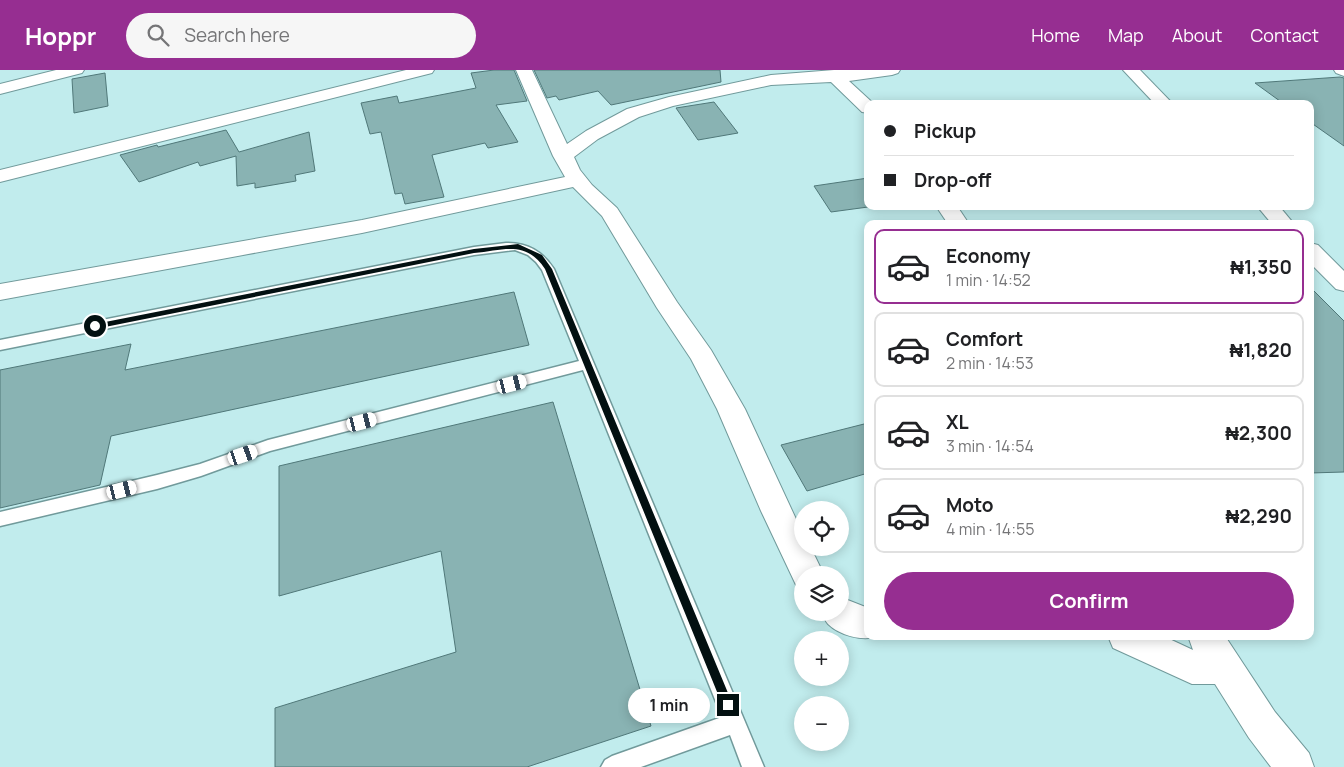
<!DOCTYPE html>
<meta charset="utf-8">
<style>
body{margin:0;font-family:Manrope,sans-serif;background:#f6f6f6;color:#202124;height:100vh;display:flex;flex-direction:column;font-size:19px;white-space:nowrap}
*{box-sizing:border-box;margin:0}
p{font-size:16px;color:#757577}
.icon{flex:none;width:28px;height:28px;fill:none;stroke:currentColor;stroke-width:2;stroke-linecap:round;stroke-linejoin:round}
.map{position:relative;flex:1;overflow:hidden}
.drawer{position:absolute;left:864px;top:150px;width:450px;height:420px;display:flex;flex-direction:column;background:#fff;border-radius:10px;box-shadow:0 2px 12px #0003}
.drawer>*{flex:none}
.hud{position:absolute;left:864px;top:30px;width:450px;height:110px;border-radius:10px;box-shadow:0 2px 12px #0003;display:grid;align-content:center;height:110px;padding:0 20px;background:#fff}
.tools{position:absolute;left:794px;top:431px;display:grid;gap:10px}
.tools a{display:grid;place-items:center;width:55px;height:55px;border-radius:50%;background:#fff;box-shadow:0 2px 12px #0003;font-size:25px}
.end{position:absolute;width:22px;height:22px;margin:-11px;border:6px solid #031011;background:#fff;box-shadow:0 0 0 2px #fff}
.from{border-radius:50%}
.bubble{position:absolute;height:35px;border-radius:18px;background:#fff;box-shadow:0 2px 12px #0003;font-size:16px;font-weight:700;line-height:35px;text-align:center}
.car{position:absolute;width:15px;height:30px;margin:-15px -8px;border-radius:6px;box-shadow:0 0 4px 1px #0007;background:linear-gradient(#fff 24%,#345 0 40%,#fff 0 76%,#345 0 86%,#fff 0)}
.hud b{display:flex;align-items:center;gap:18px;height:48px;font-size:19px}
.hud b+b{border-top:1px solid #e0e0e0}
.hud i{width:12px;height:12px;background:#202124}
ul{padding:9px 0 0;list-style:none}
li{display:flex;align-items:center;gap:15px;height:75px;margin:0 10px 8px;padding:0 10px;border:2px solid #e0e0e0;border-radius:10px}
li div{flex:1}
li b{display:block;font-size:19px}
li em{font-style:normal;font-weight:700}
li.on{border-color:#962e91}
li>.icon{width:45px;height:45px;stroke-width:1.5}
.primary-button{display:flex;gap:10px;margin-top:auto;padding:10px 20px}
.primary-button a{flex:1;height:58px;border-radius:30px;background:#962e91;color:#fff;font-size:20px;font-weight:700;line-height:58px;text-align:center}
header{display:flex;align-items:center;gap:30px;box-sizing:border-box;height:70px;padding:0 25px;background:#962e91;color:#fff}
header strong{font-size:24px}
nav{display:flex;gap:28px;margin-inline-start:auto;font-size:18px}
.search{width:350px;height:45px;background:#f6f6f6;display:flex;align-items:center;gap:12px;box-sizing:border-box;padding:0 18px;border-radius:28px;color:#757577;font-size:19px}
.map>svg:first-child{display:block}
.building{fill:#89b3b3;stroke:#507879}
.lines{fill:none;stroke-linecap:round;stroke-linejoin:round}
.service-casing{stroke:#719a9b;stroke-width:3}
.minor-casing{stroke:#719a9b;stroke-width:2}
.service{fill:#fff;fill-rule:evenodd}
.minor{fill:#fff;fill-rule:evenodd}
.route{fill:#031011}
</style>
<header>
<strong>Hoppr</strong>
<div class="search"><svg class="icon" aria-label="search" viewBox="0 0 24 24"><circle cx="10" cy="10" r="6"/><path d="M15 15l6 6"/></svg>Search here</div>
<nav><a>Home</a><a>Map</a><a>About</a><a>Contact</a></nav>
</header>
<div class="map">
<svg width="1344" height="697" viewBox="0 0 1344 697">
<rect width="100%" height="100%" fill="#c1eced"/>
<g class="building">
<polygon points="494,0 514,0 527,31 496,35 518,72 488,78 485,73 432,85 444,127 405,134 402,123 395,124 381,62 370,64 361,33 397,26 399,33 476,18 471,3"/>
<polygon points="534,0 720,0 721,12 611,35 598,21 559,30 556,26 547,28"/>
<polygon points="105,3 108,36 74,43 72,9"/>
<polygon points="1340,7 1344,8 1344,76 1310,52 1310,34 1284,34 1255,13"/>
<polygon points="714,32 738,63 698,70 676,38"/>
<polygon points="226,60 239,82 309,62 315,101 295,105 296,111 255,118 255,113 237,116 236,86 200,96 198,92 139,112 120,85 157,75 158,77"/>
<polygon points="868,108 868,137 831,142 814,116"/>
<polygon points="1310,217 1344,251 1344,402 1310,403"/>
<polygon points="514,222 529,275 111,366 100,415 0,438 0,300 131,274 125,300"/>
<polygon points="553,332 651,656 527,697 275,697 275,638 456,582 441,481 279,526 279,396"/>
<polygon points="868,353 868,403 807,421 781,375"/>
</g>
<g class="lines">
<defs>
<path id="service" d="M506,173C528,173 542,181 554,199L764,697H742L730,665L641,697H601L605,690L612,686L722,647L583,300L270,381L201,406L157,419L0,456V442L157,405L200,394L268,370L579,291L542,200L536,192L528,185L515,180L474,185L0,280V270L474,177Z"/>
<g id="minor">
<polygon points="56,0 84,0 82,3 0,24 0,14"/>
<polygon points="406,0 434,0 432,3 0,112 0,100"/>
<polygon points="516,0 532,0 567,74 586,61 627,39 669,27 771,5 834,0 900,0 898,3 892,5 849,11 874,34 868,34 868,43 862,42 831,12 771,15 673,36 639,47 598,69 574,87 580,100 592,115 617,138 677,232 711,280 745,339 802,462 802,478 811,478 824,505 802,505 802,518 796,515 761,441 717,339 691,289 657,238 602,146 573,117 362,163 0,230 0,214 362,150 565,107 553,86"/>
<polygon points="1123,0 1140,0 1173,34 1155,34"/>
<polygon points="1334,0 1344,0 1344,6 1336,3"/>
<polygon points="936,136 957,136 969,154 948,154"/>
<polygon points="1257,136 1279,136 1294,154 1272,154"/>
<polygon points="1310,173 1318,175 1344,201 1344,221 1336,219 1310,193"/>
<path d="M840,527L868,538V566H878C863,572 839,565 828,554C825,551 824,546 822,542H840Z"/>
<polygon points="1108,566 1163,566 1193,580 1188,566 1225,566 1275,642 1309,683 1314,697 1271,697 1249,668 1215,614 1192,614 1113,578"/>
</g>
</defs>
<use href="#service" class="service-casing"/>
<use href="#minor" class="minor-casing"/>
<use href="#service" class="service"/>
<use href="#minor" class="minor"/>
</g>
<path class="route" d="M518,174L542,185L552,199L733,635L731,639L728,640L724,639L545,199C526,170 504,180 474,183L95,259L91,256L95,254L474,179Z"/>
</svg>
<div class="tools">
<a><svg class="icon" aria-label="locate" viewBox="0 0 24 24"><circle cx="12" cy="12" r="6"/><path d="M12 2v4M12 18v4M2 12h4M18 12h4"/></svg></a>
<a><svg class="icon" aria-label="layers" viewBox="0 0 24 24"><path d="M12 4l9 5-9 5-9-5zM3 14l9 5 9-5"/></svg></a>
<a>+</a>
<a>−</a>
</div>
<i class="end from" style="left:95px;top:256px"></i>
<i class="end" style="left:728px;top:635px"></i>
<div class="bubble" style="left:628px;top:618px;width:82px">1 min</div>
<i class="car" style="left:512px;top:314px;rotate:76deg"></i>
<i class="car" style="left:362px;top:352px;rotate:76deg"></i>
<i class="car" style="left:243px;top:385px;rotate:71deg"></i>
<i class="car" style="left:122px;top:420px;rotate:76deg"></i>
<div class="hud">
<b><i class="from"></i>Pickup</b>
<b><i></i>Drop-off</b>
</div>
<section class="drawer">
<ul>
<li class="on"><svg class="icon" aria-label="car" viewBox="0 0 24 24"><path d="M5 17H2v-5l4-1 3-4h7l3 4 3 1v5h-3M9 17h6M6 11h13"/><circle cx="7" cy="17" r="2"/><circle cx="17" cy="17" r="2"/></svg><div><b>Economy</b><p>1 min · 14:52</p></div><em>₦1,350</em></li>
<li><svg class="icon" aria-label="car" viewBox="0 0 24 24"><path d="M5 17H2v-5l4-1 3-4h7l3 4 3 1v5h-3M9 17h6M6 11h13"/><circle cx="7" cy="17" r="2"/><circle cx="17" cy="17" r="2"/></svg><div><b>Comfort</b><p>2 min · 14:53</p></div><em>₦1,820</em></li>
<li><svg class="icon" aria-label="car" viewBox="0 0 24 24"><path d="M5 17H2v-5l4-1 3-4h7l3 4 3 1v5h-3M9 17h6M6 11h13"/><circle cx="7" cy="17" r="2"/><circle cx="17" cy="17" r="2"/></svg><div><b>XL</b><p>3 min · 14:54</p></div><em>₦2,300</em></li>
<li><svg class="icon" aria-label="car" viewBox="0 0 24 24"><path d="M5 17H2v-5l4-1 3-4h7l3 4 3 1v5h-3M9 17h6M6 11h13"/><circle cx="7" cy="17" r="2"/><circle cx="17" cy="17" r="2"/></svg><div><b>Moto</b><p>4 min · 14:55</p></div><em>₦2,290</em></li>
</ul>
<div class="primary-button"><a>Confirm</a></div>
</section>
</div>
